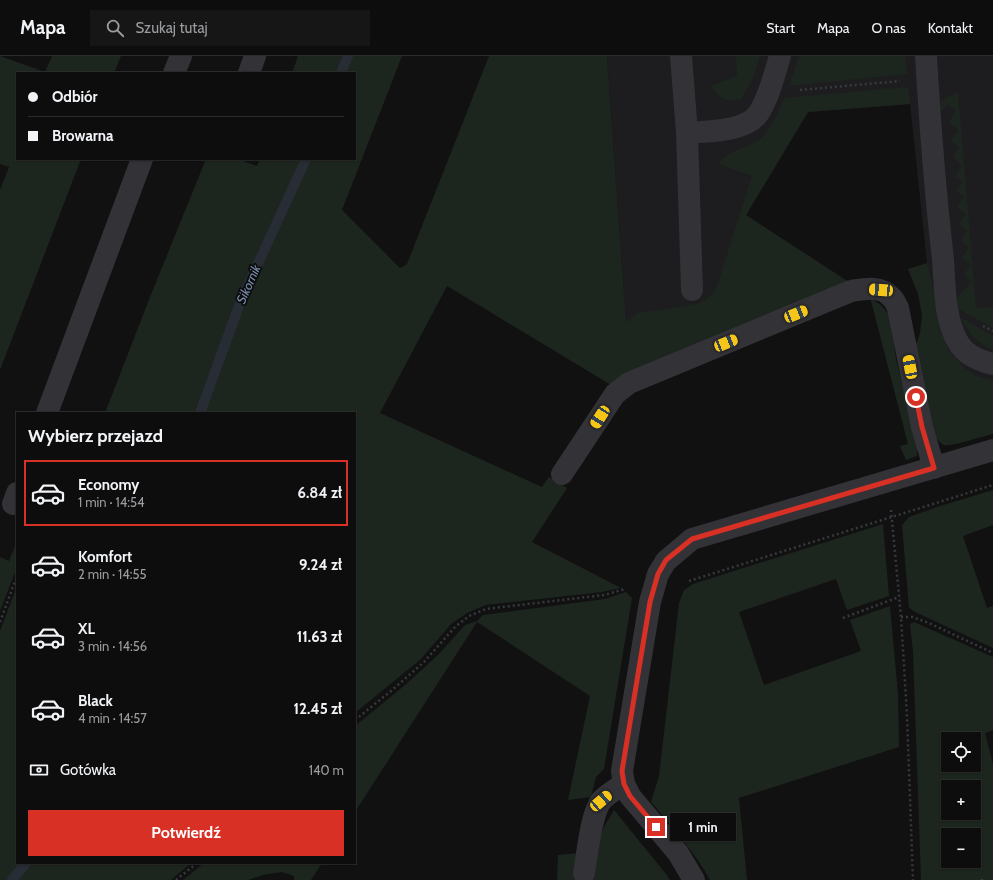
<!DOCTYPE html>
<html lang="pl">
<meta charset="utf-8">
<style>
body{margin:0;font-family:Cabin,sans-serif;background:#161617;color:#f1f3f6;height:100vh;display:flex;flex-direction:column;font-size:15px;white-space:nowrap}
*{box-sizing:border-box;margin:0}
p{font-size:13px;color:#9a9c9e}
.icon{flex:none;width:22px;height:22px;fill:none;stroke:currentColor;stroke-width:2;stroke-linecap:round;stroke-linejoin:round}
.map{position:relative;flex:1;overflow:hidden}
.sheet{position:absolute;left:16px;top:356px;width:340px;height:452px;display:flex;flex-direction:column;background:#0d0d0e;border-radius:0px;box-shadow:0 1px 3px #0004,0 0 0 1px #2d2d2e}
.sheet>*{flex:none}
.top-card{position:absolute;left:16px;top:16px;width:340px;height:88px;border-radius:0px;box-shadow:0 1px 3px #0004,0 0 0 1px #2d2d2e;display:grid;align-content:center;height:88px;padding:0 12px;background:#0d0d0e}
.tools{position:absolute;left:941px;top:676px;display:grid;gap:8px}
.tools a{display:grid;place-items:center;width:40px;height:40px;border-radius:0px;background:#0d0d0e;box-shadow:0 1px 3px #0004,0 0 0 1px #2d2d2e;font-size:20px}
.end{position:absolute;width:18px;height:18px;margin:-9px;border:5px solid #d93025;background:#fff;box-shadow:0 0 0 2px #fff}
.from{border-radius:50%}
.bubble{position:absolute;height:28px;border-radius:0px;background:#0d0d0e;box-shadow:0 1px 3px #0004,0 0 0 1px #2d2d2e;font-size:13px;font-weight:700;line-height:28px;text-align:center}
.car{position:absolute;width:12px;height:24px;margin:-12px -6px;border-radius:5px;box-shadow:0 0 3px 1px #0007;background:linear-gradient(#f5c518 24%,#345 0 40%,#f5c518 0 76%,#345 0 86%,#f5c518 0)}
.top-card b{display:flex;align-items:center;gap:14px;height:38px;font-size:15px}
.top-card b+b{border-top:1px solid #2d2d2e}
.top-card i{width:10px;height:10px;background:#f1f3f6}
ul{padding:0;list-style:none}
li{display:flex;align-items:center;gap:12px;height:66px;margin:0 8px 6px;padding:0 4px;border:2px solid transparent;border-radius:0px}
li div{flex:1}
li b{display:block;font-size:15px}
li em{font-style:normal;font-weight:700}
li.active{border-color:#d93025}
li>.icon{width:36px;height:36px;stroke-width:1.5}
h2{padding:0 12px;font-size:18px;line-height:48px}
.pay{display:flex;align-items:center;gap:10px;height:44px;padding:0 12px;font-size:15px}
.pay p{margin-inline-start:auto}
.button{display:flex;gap:8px;margin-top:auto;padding:8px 12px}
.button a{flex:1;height:46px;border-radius:0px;background:#d93025;color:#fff;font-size:16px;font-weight:700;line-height:46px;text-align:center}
header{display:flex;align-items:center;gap:24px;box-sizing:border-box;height:56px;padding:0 20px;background:#0d0d0e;border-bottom:1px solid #2d2d2e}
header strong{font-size:19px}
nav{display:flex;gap:22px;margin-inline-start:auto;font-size:14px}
.search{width:280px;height:36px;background:#161617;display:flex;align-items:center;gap:10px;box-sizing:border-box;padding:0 14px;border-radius:0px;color:#9a9c9e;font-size:15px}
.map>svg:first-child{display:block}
.built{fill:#1d1d1f}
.green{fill:#1d251f;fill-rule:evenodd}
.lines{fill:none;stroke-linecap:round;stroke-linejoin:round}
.stream{stroke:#282d35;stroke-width:10}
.path{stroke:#38393e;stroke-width:2.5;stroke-dasharray:2 3;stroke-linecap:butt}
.minor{stroke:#323237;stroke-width:22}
.route{stroke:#d93025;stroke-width:5}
.labels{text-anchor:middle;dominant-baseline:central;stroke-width:3.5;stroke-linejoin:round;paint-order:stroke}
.water-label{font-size:13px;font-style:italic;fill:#798eae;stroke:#0c0c0d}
</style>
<header>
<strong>Mapa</strong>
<div class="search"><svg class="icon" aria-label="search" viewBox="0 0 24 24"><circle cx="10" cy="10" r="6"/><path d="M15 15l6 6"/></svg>Szukaj tutaj</div>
<nav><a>Start</a><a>Mapa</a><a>O nas</a><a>Kontakt</a></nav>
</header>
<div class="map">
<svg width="993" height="824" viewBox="0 0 993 824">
<rect width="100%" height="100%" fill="#111112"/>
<polygon class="built" points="607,0 993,0 993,371 948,383 927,207 910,48 808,56 746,159 714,260 626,267"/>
<g class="green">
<polygon points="0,0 45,16 52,0 121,0 114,17 17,17 17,103 81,103 0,314 0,134 9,111 0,108"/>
<path d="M298,0H402L342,154L400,212L407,208L489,0H607L626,266L638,257L697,248L707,243L716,233L752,120L718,108C731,94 740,94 755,86C770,78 777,58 784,42L908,31L910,48L808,56L746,159L852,228L611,329L447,230L380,357L542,431L549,421L567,432L532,486L621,532L602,536L486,549L467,557L451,568L421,603L355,657V357H105L150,241L206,103H238L257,110L260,103H355V17H292Z"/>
<path d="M736,0H760L752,24L741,43C726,47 720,43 711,30L737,20Z"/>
<polygon points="799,0 905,0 907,18 789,30"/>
<path d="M958,37L976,252L993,251V272L957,252L955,244L972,225L964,219L971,208L962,202L969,191L961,185L967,175L959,168L966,158L957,151L964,141L956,135L963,126L955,120L962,109L953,101L959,91L951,84L959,74L949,66L956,54L948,49L936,59C939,46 945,40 958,37Z"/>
<path d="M927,207L948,293L962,310L976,320L993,324V378C983,380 952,391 944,389C939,387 936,381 933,378L915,293L920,277L922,259L918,238L908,213Z"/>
<polygon points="870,241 882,250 890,260 896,303 917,389 917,400 906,404 900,390 908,388"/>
<path d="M961,263C973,265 982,275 993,280V294C977,288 969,277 961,263Z"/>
<polygon points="993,434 993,469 963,480 987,552 993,550 993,592 917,557 909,552 902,469 909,461 940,450"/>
<path d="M883,468L889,540L847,554L836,523L739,556L764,629L861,595L850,564L890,550L898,638L899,691L739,742L747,824H710C694,795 672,771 651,746L659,720L679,547L684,534L693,528Z"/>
<polygon points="17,485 17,511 0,555 0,501 9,505"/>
<polygon points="17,530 17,807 191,807 171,824 0,824 0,575"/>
<polygon points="626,536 632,542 604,713 596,721 591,741 568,744 590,640 477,566 355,756 355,670 405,629 438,599 465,569 477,565 483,559 605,543"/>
<path d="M914,566L993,601V674L985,677L993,708V824H921L913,596L910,568ZM948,683H974V709H948ZM948,731H974V757H948ZM948,779H974V805H948Z"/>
<polygon points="614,754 666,818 670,824 593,824 597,790 604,771"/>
<polygon points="579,797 589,824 557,824 558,799"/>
<polygon points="204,807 322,807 311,824 294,824 294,820 282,816 263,819 248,824 183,824"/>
</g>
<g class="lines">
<g class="stream">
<polyline points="341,17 348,0"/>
<polyline points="200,357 240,247 306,103"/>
<polyline points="12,824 26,807"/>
</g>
<g class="path">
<polyline points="800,34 900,25"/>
<polyline points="983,270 993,275"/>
<polyline points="891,454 901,561 907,660 913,824"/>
<polyline points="689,525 993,429"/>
<polyline points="901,561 912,561 929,567 993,597"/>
<polyline points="843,562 899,541"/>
<polyline points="0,566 17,520"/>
<polyline points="355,664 391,635 424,606 455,571 469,560 486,553 604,539 625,533"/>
<polyline points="982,823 982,824"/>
<polyline points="176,824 197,807"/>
</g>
<g class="minor">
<path d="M681,0L687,77C707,75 745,76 758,58C768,44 775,17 780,0"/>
<path d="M926,0C930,68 935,135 943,203C945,230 944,262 958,286C965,299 980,305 993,308"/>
<polyline points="174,17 181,0"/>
<polyline points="249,17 255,0"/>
<polyline points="687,77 692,234"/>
<polyline points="47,357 142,103"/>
<path d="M562,418L615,338L629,327L851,235C864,233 881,229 891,241C894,243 896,248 898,252L922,371L934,412"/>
<polyline points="13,448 17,437"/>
<path d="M584,817C587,800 591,758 601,745C607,738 616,733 624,728"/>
<polyline points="694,824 678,797 630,740 624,728 622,715 650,546 658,518 666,505 692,483 993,394"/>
</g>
</g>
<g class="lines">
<polyline class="route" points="656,771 630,740 624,728 622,715 650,546 658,518 666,504 692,483 934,412 922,371 916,341"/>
</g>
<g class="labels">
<g class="water-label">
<text transform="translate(248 228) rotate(-66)">Sikornik</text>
</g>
</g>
</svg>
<div class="tools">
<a><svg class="icon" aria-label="locate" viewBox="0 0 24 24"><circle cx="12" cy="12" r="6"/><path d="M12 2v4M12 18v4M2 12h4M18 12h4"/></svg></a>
<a>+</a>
<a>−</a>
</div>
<i class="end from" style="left:916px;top:341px"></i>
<i class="end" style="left:656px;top:771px"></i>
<div class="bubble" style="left:670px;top:757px;width:66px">1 min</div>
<i class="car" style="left:881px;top:234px;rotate:274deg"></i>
<i class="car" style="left:796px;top:258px;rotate:68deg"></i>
<i class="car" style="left:726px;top:287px;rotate:68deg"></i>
<i class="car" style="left:910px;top:311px;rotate:349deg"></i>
<i class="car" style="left:600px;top:361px;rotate:213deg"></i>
<i class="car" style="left:601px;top:745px;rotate:49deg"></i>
<div class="top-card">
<b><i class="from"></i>Odbiór</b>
<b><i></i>Browarna</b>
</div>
<section class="sheet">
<h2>Wybierz przejazd</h2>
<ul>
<li class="active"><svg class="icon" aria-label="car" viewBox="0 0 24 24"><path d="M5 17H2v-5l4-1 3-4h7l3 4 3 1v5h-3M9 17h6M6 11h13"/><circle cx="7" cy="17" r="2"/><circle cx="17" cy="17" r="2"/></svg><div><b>Economy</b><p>1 min · 14:54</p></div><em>6.84 zł</em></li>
<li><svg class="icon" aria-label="car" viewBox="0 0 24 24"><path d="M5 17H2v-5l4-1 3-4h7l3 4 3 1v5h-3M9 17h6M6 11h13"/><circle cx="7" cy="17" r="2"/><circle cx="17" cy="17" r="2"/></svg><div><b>Komfort</b><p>2 min · 14:55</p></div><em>9.24 zł</em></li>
<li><svg class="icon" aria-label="car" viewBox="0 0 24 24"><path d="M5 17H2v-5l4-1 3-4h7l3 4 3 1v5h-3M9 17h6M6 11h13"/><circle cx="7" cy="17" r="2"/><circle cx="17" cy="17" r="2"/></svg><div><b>XL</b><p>3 min · 14:56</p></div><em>11.63 zł</em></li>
<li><svg class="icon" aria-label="car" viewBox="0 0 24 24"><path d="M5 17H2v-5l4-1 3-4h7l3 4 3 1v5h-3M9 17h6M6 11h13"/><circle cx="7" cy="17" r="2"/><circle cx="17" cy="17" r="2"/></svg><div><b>Black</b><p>4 min · 14:57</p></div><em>12.45 zł</em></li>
</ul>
<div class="pay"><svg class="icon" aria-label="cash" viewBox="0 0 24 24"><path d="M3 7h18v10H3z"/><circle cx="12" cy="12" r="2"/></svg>Gotówka<p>140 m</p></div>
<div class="button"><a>Potwierdź</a></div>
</section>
</div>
